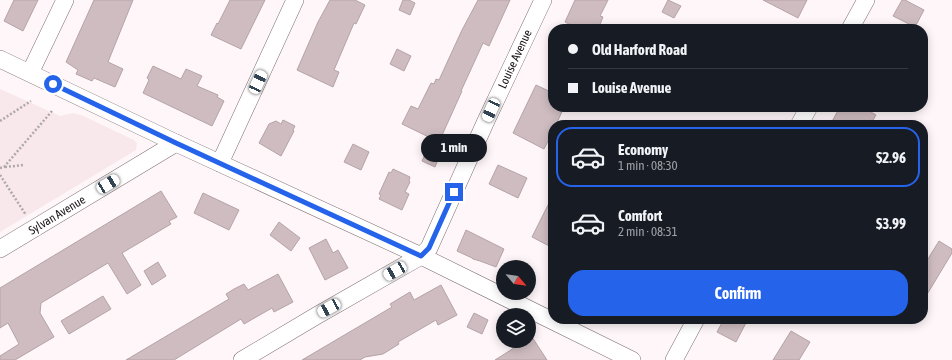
<!DOCTYPE html>
<meta charset="utf-8">
<style>
body{margin:0;font-family:"Asap Condensed",sans-serif;background:#242831;color:#f1f3f6;height:100vh;display:flex;flex-direction:column;font-size:15px;white-space:nowrap}
*{box-sizing:border-box;margin:0}
p{font-size:13px;color:#9ea1a6}
.icon{flex:none;width:22px;height:22px;fill:none;stroke:currentColor;stroke-width:2;stroke-linecap:round;stroke-linejoin:round}
.map{position:relative;flex:1;overflow:hidden}
.sheet{position:absolute;left:548px;top:120px;width:380px;height:204px;display:flex;flex-direction:column;background:#171b24;border-radius:16px;box-shadow:0 2px 10px #0003}
.sheet>*{flex:none}
.guide{position:absolute;left:548px;top:24px;width:380px;height:88px;border-radius:16px;box-shadow:0 2px 10px #0003;display:grid;align-content:center;height:88px;padding:0 20px;background:#171b24}
.needle{width:26px;rotate:119deg}
.controls{position:absolute;left:496px;top:260px;display:grid;gap:8px}
.controls a{display:grid;place-items:center;width:40px;height:40px;border-radius:50%;background:#171b24;box-shadow:0 2px 10px #0003;font-size:20px}
.end{position:absolute;width:18px;height:18px;margin:-9px;border:5px solid #2563eb;background:#fff;box-shadow:0 0 0 2px #fff}
.from{border-radius:50%}
.bubble{position:absolute;height:28px;border-radius:14px;background:#171b24;box-shadow:0 2px 10px #0003;font-size:13px;font-weight:700;line-height:28px;text-align:center}
.car{position:absolute;width:12px;height:24px;margin:-12px -6px;border-radius:5px;box-shadow:0 0 3px 1px #0007;background:linear-gradient(#fff 24%,#345 0 40%,#fff 0 76%,#345 0 86%,#fff 0)}
.guide b{display:flex;align-items:center;gap:14px;height:38px;font-size:15px}
.guide b+b{border-top:1px solid #363941}
.guide i{width:10px;height:10px;background:#f1f3f6}
ul{padding:7px 0 0;list-style:none}
li{display:flex;align-items:center;gap:12px;height:60px;margin:0 8px 6px;padding:0 12px;border:2px solid transparent;border-radius:16px}
li div{flex:1}
li b{display:block;font-size:15px}
li em{font-style:normal;font-weight:700}
li.active{border-color:#2563eb}
li>.icon{width:36px;height:36px;stroke-width:1.5}
.action{display:flex;gap:8px;margin-top:auto;padding:8px 20px}
.action a{flex:1;height:46px;border-radius:16px;background:#2563eb;color:#fff;font-size:16px;font-weight:700;line-height:46px;text-align:center}
.map>svg:first-child{display:block}
.built{fill:#f8e8ec}
.building{fill:#cebcc0;stroke:#b5a3a7}
.lines{fill:none;stroke-linecap:round;stroke-linejoin:round}
.minor-casing{stroke:#807073;stroke-width:18}
.path{stroke:#afa8a9;stroke-width:2.5;stroke-dasharray:2 2;stroke-linecap:butt}
.minor{stroke:#fff;stroke-width:17}
.route{stroke:#2563eb;stroke-width:5}
.labels{text-anchor:middle;dominant-baseline:central;stroke-width:3.5;stroke-linejoin:round;paint-order:stroke}
.street-label{font-size:12px;fill:#1b1516;stroke:#fff}
</style>
<div class="map">
<svg width="952" height="360" viewBox="0 0 952 360">
<rect width="100%" height="100%" fill="#fef6f8"/>
<polygon class="built" points="0,89 60,116 73,113 81,115 134,140 137,143 136,150 0,232"/>
<g class="building">
<polygon points="14,0 38,0 23,31 4,21"/>
<polygon points="94,0 133,0 108,62 123,69 115,87 94,78 92,81 76,74 78,70 66,62"/>
<polygon points="230,0 265,0 241,49 211,35 217,23 218,24"/>
<polygon points="330,0 355,0 365,5 356,24 354,23 334,70 339,72 333,87 297,70 318,22"/>
<polygon points="403,0 409,0 415,3 410,15 399,10"/>
<polygon points="478,0 510,0 489,46 483,43 461,91 462,91 439,142 402,124 411,106 418,109 431,83 434,84 436,79 439,80 462,30"/>
<polygon points="575,0 608,0 600,16 603,17 598,29 579,29 565,22"/>
<polygon points="668,0 681,6 674,18 662,12"/>
<polygon points="763,0 807,0 798,18"/>
<polygon points="902,0 905,0 924,10 915,27 893,16"/>
<polygon points="397,49 411,56 404,71 390,64"/>
<polygon points="153,66 181,79 186,69 202,76 197,86 218,95 217,97 224,101 212,126 143,93 149,80 147,78"/>
<polygon points="536,85 553,93 553,107 564,107 556,125 553,125 553,131 544,149 513,133"/>
<polygon points="840,107 873,107 871,112 876,115 870,125 830,125"/>
<polygon points="283,120 295,126 293,130 294,131 281,156 259,143 269,124 276,121 281,124"/>
<polygon points="353,144 369,152 361,170 344,162"/>
<polygon points="429,146 441,152 435,167 422,161"/>
<polygon points="498,165 527,178 518,198 489,184"/>
<polygon points="393,169 410,177 409,181 410,182 405,192 409,194 402,210 379,199 381,195 379,194 389,172 391,173"/>
<polygon points="161,191 177,217 169,221 171,224 122,253 141,285 127,294 108,263 41,303 40,313 54,337 15,360 0,360 0,356 19,344 8,323 0,328 0,288"/>
<polygon points="203,193 239,210 229,230 194,213"/>
<polygon points="553,195 553,248 532,237"/>
<polygon points="279,222 300,238 291,251 270,235"/>
<polygon points="466,230 504,249 496,267 480,261 473,259 472,258 457,251"/>
<polygon points="326,239 333,253 338,250 348,268 325,280 309,248"/>
<polygon points="939,241 952,249 952,253 923,301 923,267"/>
<polygon points="158,262 166,276 152,285 144,271"/>
<polygon points="278,274 293,302 274,312 272,308 244,324 241,319 174,360 126,360 229,299 226,294 234,289 244,284 248,290"/>
<polygon points="441,285 457,315 438,325 436,320 398,342 399,344 383,354 365,357 360,360 302,360 392,307 390,304 410,292 414,300"/>
<polygon points="103,296 111,309 69,334 61,321"/>
<polygon points="474,313 488,320 482,334 467,327"/>
<polygon points="724,319 748,319 736,342 717,332"/>
<polygon points="791,331 810,342 799,360 773,360"/>
<polygon points="532,337 547,360 495,360 525,341 529,341 529,338"/>
</g>
<g class="lines">
<defs>
<g id="minor">
<polyline points="850,29 866,0"/>
<polyline points="0,59 176,143 421,256 632,360"/>
<polyline points="30,73 65,0"/>
<polyline points="799,125 809,107"/>
<polyline points="220,163 295,0"/>
<polyline points="0,249 176,143"/>
<polyline points="242,360 316,316 421,256 429,248 485,123 543,0"/>
<polyline points="674,360 696,319"/>
</g>
</defs>
<use href="#minor" class="minor-casing"/>
<g class="path">
<polyline points="0,121 31,101"/>
<polyline points="5,167 24,165"/>
<polyline points="0,168 4,167 52,111"/>
<polyline points="0,175 26,215"/>
</g>
<use href="#minor" class="minor"/>
</g>
<g class="lines">
<polyline class="route" points="53,84 176,143 421,256 429,248 454,192"/>
</g>
<g class="labels">
<g class="street-label">
<text transform="translate(515 59) rotate(-65)">Louise Avenue</text>
<text transform="translate(57 215) rotate(-31)">Sylvan Avenue</text>
</g>
</g>
</svg>
<div class="controls">
<a><svg class="needle" viewBox="-14 -14 28 28"><path d="M0-13l5 13h-10z" fill="#e53935"/><path d="M0 13l5-13h-10z" fill="#9ea1a6"/></svg></a>
<a><svg class="icon" aria-label="layers" viewBox="0 0 24 24"><path d="M12 4l9 5-9 5-9-5zM3 14l9 5 9-5"/></svg></a>
</div>
<i class="end from" style="left:53px;top:84px"></i>
<i class="end" style="left:454px;top:192px"></i>
<div class="bubble" style="left:421px;top:134px;width:66px">1 min</div>
<i class="car" style="left:258px;top:82px;rotate:25deg"></i>
<i class="car" style="left:491px;top:110px;rotate:205deg"></i>
<i class="car" style="left:108px;top:184px;rotate:59deg"></i>
<i class="car" style="left:395px;top:271px;rotate:240deg"></i>
<i class="car" style="left:329px;top:308px;rotate:241deg"></i>
<div class="guide">
<b><i class="from"></i>Old Harford Road</b>
<b><i></i>Louise Avenue</b>
</div>
<section class="sheet">
<ul>
<li class="active"><svg class="icon" aria-label="car" viewBox="0 0 24 24"><path d="M5 17H2v-5l4-1 3-4h7l3 4 3 1v5h-3M9 17h6M6 11h13"/><circle cx="7" cy="17" r="2"/><circle cx="17" cy="17" r="2"/></svg><div><b>Economy</b><p>1 min · 08:30</p></div><em>$2.96</em></li>
<li><svg class="icon" aria-label="car" viewBox="0 0 24 24"><path d="M5 17H2v-5l4-1 3-4h7l3 4 3 1v5h-3M9 17h6M6 11h13"/><circle cx="7" cy="17" r="2"/><circle cx="17" cy="17" r="2"/></svg><div><b>Comfort</b><p>2 min · 08:31</p></div><em>$3.99</em></li>
</ul>
<div class="action"><a>Confirm</a></div>
</section>
</div>
